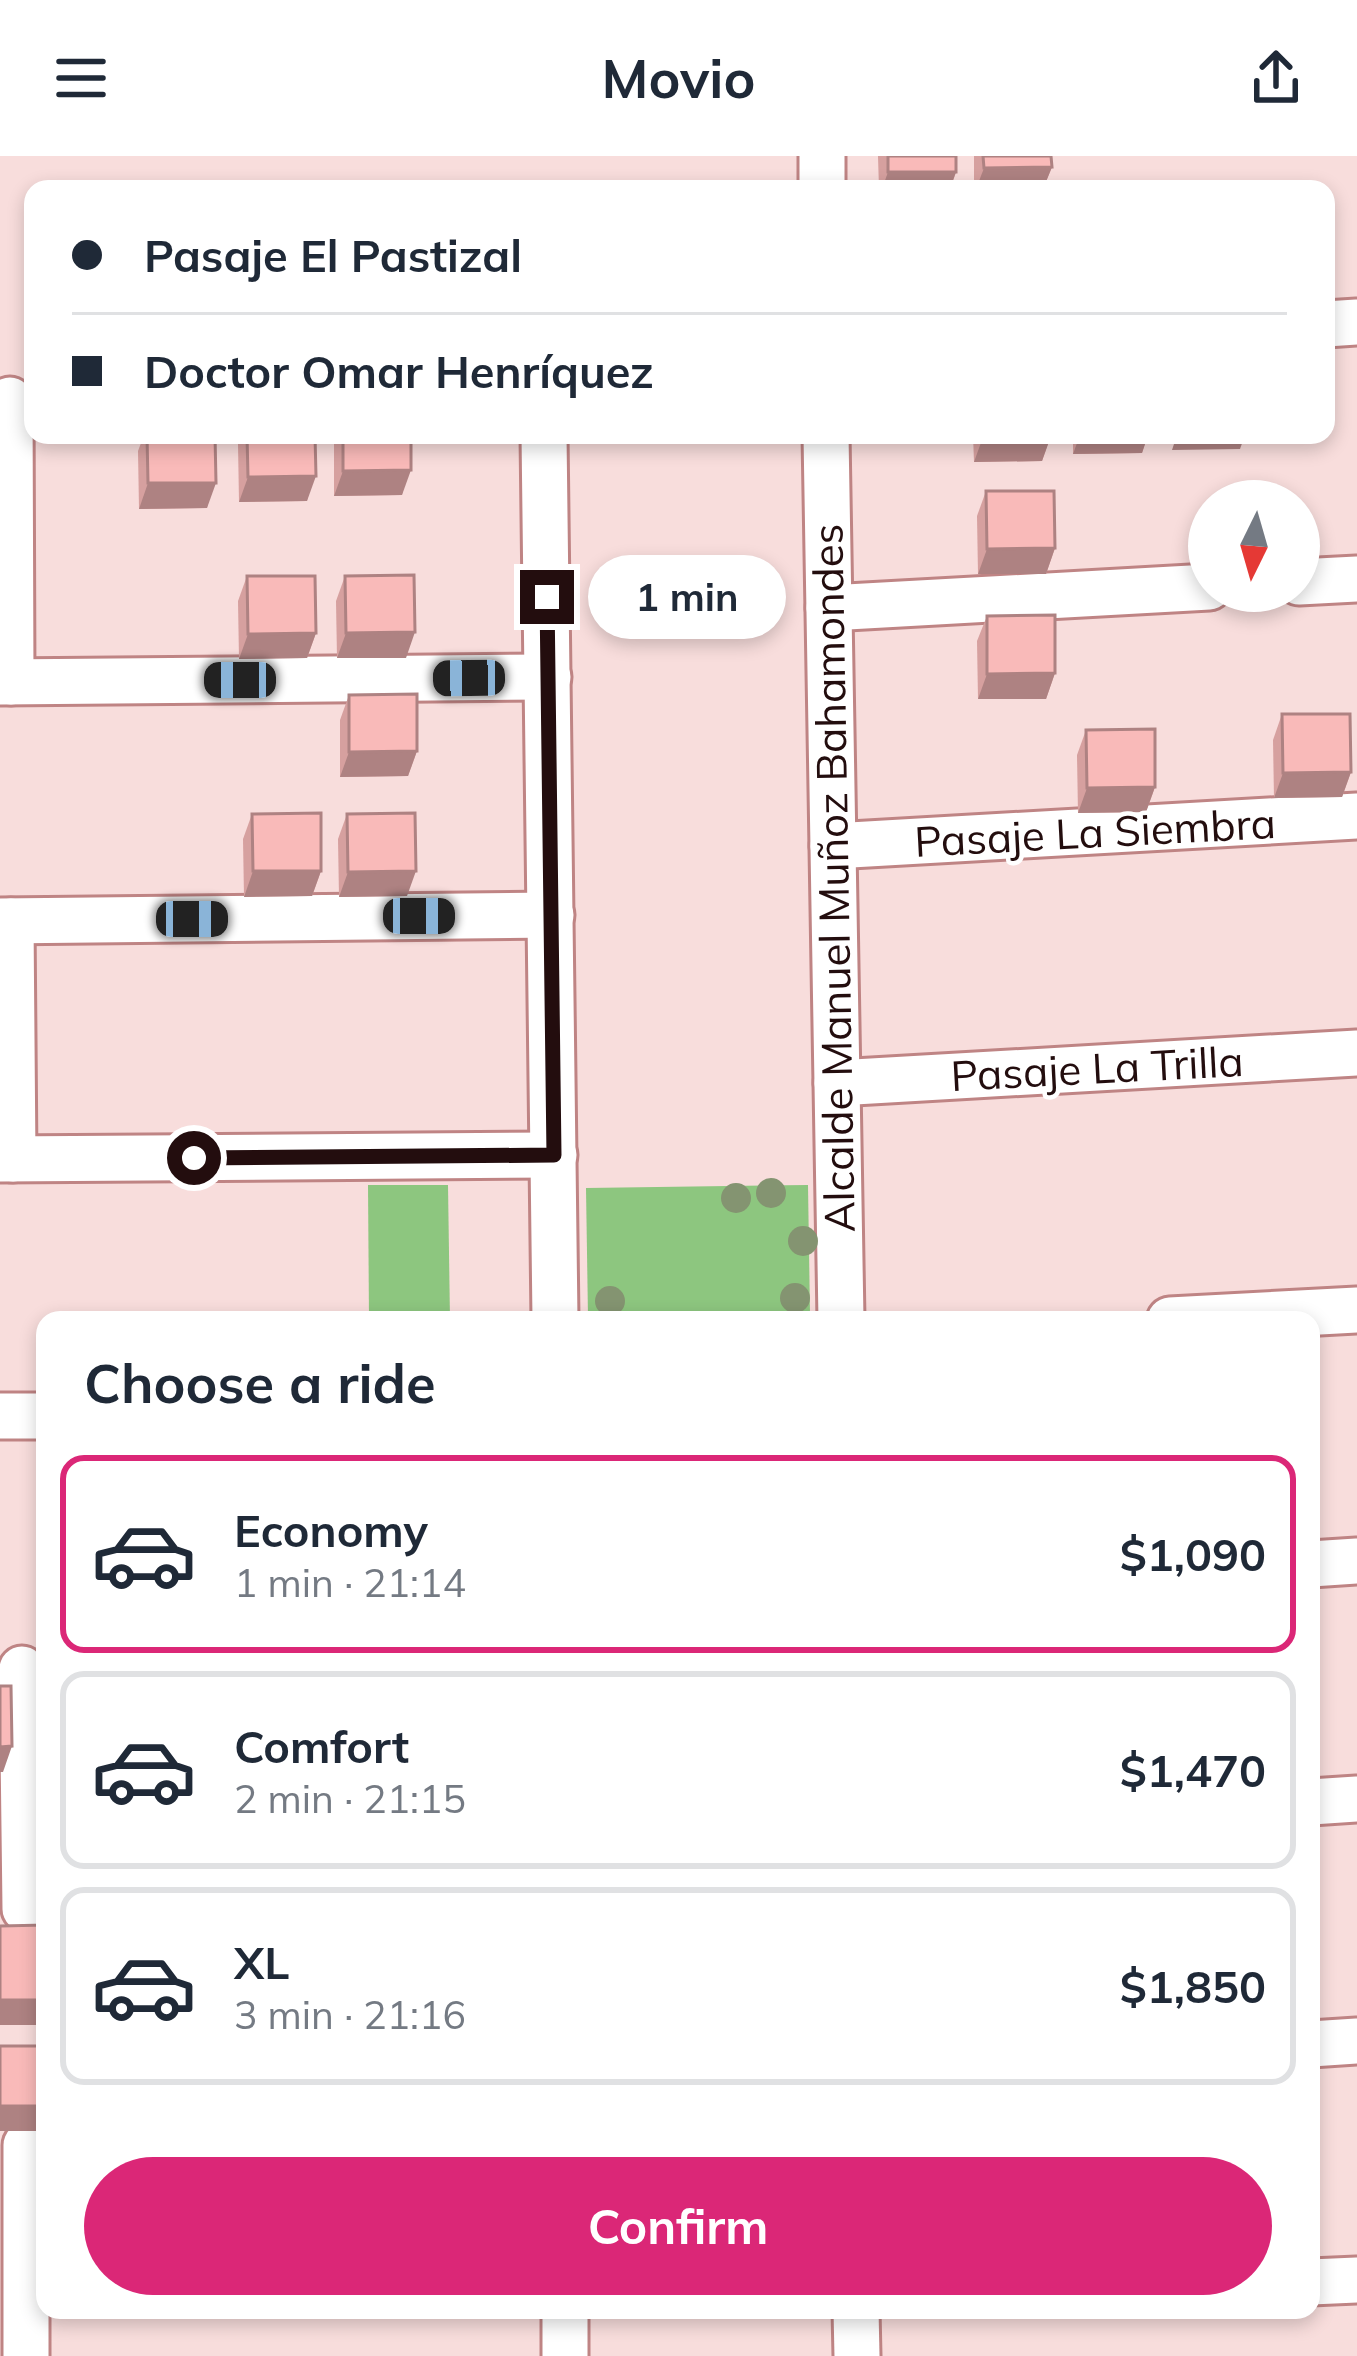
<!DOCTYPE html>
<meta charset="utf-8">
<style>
body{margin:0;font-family:Mulish,sans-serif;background:#f2f2f3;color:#1f2937;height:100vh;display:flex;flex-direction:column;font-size:45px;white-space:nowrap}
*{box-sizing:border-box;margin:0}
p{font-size:39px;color:#747a83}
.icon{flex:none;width:66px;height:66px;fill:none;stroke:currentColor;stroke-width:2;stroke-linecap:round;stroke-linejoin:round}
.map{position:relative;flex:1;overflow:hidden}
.details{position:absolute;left:36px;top:1155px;width:1284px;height:1008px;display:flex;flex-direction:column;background:#fff;border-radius:24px;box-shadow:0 6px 18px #0003}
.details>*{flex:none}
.hud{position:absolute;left:24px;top:24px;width:1311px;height:264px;border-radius:24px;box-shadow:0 6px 18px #0003;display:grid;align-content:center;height:264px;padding:0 48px;background:#fff}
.needle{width:78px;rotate:185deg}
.buttons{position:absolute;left:1188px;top:324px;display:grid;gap:24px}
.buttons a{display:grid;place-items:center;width:132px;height:132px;border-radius:50%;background:#fff;box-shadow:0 6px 18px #0003;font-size:60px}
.end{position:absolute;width:54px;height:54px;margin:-27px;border:15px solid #230d0e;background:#fff;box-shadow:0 0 0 6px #fff}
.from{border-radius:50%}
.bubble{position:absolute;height:84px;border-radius:42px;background:#fff;box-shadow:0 6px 18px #0003;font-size:39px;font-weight:700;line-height:84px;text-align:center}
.car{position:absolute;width:36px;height:72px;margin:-36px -18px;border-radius:15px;box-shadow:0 0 9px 3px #0007;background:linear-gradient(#222 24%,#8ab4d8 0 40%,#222 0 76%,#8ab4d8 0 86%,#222 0)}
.hud b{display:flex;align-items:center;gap:42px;height:114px;font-size:45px}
.hud b+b{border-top:3px solid #e0e1e3}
.hud i{width:30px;height:30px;background:#1f2937}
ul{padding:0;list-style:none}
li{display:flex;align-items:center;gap:36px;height:198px;margin:0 24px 18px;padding:0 24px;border:6px solid #e0e1e3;border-radius:24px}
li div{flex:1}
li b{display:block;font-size:45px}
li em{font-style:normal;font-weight:700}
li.on{border-color:#db2777}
li>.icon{width:108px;height:108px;stroke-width:1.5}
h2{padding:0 48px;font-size:54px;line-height:144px}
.cta{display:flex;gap:24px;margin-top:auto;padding:24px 48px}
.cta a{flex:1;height:138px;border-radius:72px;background:#db2777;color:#fff;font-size:48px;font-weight:700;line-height:138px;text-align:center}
header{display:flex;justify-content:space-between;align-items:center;height:156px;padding:0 48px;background:#fff;font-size:54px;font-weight:700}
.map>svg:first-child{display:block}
.green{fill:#8dc67f}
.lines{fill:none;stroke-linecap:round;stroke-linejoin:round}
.street-casing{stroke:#bf8484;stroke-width:51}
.street{stroke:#fff;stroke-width:45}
.tree{fill:#849471}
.wall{fill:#d6a09f}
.shaded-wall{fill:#ae8282}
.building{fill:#f9bab9;stroke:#ae8282;stroke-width:3}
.route{stroke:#230d0e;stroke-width:15}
.labels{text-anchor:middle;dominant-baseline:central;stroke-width:9;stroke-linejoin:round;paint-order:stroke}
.street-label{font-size:42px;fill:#230d0e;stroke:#fff}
</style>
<header><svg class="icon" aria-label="menu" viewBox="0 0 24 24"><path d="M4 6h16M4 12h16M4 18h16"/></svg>Movio<svg class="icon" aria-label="share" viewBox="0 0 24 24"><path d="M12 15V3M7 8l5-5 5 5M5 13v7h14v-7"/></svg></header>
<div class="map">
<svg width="1357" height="2200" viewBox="0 0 1357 2200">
<rect width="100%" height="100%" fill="#f8dddc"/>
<g class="green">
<polygon points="368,1029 448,1029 450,1164 369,1164"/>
<polygon points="808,1029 810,1158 752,1164 588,1161 586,1032"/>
</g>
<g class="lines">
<defs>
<g id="street">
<polyline points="822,0 822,33"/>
<polyline points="1326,168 1357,166"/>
<polyline points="10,244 11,526"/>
<polyline points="544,279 555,1164"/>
<polyline points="826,279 841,1164"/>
<polyline points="1299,426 1357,423"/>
<polyline points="829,452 1209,431"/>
<polyline points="0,526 548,521"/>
<polyline points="833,690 1357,660"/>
<polyline points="0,765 551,759"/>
<polyline points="11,765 13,1003"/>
<polyline points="837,927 1357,897"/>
<polyline points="0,1003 554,999"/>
<polyline points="1170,1164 1357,1154"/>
<polyline points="0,1260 45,1260"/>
<polyline points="1311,1408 1357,1405"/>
<polyline points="22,1513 25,1753"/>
<polyline points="1311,1646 1357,1643"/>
<polyline points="1311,1888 1357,1885"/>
<polyline points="26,1989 26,2200"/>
<polyline points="1311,2126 1357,2124"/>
<polyline points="565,2154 565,2200"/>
<polyline points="856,2154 857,2200"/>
</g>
</defs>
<use href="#street" class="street-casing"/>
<use href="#street" class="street"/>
</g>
<g class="tree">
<circle cx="771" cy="1037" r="15"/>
<circle cx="736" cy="1042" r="15"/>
<circle cx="803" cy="1085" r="15"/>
<circle cx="795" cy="1142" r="15"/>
<circle cx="610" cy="1145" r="15"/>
</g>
<g class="wall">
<polygon points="878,0 956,0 956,16 950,33 879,33"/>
<polygon points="974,0 1051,0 1052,11 1043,33 974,33"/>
<polygon points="144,279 215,279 207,352 139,353 138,295"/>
<polygon points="241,279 315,279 307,345 239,346 238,288"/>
<polygon points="334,279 411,279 402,339 334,340"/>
<polygon points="973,279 1051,279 1042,305 974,306"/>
<polygon points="1073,279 1148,279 1142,297 1073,298"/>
<polygon points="986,335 1055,392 1046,418 978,418 977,360"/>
<polygon points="247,420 316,477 307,502 239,503 238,445"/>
<polygon points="345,420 406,502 337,502 336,445"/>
<polygon points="987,460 1055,517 1046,543 978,543 977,485"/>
<polygon points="349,539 417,595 408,620 340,621 340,564"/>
<polygon points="1282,558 1351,616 1342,641 1274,642 1273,584"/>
<polygon points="1086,574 1155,631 1146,656 1078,657 1077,599"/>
<polygon points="252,658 321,715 312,740 244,741 243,683"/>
<polygon points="347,658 407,740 339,741 338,683"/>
</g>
<g class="shaded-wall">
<polygon points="1052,11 1043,33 976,33 984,12"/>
<polygon points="888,16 956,16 950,33 882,33"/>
<polygon points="1080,279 1148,279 1142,297 1073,298"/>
<polygon points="1177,279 1245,279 1240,293 1172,294"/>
<polygon points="1051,280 1042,305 974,306 983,281"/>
<polygon points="411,314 402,339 334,340 343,315"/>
<polygon points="316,320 307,345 239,346 248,321"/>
<polygon points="148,327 216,327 207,352 139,353"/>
<polygon points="1055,392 1046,418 978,418 987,393"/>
<polygon points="415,476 406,502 337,502 346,477"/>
<polygon points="316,477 307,502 239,503 248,478"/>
<polygon points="1055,517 1046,543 978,543 987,518"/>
<polygon points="417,595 408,620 340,621 349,596"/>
<polygon points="1351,616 1342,641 1274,642 1283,617"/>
<polygon points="1155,631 1146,656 1078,657 1087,632"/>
<polygon points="253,715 321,715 312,740 244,741"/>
<polygon points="416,715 407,740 339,741 348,716"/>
<polygon points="12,1590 3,1616 0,1616 0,1591"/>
<rect x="0" y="1844" width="45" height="25"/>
<polygon points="0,1950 45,1950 45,1960 40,1975 0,1975"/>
</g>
<g class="building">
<rect x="888" y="0" width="68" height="16"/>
<polygon points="983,0 1051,0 1052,11 984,12"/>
<polygon points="147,279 215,279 216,327 148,327"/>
<polygon points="247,279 315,279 316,320 248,321"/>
<polygon points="343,279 411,279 411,314 343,315"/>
<polygon points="983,279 1051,279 1051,280 983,281"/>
<polygon points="986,335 1054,335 1055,392 987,393"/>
<polygon points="414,419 415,476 346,477 345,420"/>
<polygon points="247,420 315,420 316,477 248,478"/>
<polygon points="1055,459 1055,517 987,518 987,460"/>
<polygon points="417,538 417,595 349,596 349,539"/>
<polygon points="1282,558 1350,558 1351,616 1283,617"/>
<polygon points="1155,573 1155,631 1087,632 1086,574"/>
<polygon points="321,657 321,715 253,715 252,658"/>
<polygon points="415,657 416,715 348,716 347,658"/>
<polygon points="0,1530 11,1530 12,1590 0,1591"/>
<polygon points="45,1769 45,1844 0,1844 0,1770"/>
<rect x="0" y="1890" width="45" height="60"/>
</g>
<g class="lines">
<polyline class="route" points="194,1002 554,999 547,441"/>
</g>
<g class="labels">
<g class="street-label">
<text transform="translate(1095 676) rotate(-3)">Pasaje La Siembra</text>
<text transform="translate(833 722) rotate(-91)">Alcalde Manuel Muñoz Bahamondes</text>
<text transform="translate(1097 912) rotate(-3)">Pasaje La Trilla</text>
</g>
</g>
</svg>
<div class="buttons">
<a><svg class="needle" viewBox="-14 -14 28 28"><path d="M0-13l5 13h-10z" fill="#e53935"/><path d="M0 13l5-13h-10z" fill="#747a83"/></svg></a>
</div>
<i class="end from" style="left:194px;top:1002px"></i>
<i class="end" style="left:547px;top:441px"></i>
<div class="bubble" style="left:588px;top:399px;width:198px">1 min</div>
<i class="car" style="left:469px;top:522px;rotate:269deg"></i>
<i class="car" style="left:240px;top:524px;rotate:270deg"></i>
<i class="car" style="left:419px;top:760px;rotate:90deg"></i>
<i class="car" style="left:192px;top:763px;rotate:90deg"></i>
<div class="hud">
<b><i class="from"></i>Pasaje El Pastizal</b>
<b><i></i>Doctor Omar Henríquez</b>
</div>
<section class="details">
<h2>Choose a ride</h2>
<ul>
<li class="on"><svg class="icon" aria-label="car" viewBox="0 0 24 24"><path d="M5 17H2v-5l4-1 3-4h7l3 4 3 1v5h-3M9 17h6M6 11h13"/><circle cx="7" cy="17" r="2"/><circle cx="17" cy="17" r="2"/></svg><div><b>Economy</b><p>1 min · 21:14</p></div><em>$1,090</em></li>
<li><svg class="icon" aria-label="car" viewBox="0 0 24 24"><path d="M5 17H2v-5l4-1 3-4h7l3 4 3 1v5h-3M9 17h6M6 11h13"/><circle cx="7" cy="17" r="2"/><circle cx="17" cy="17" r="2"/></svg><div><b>Comfort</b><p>2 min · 21:15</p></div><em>$1,470</em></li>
<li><svg class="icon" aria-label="car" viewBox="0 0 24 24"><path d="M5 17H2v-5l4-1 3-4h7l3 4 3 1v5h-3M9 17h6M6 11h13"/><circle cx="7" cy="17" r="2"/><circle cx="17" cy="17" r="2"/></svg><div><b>XL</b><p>3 min · 21:16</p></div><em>$1,850</em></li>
</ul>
<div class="cta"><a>Confirm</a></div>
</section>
</div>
